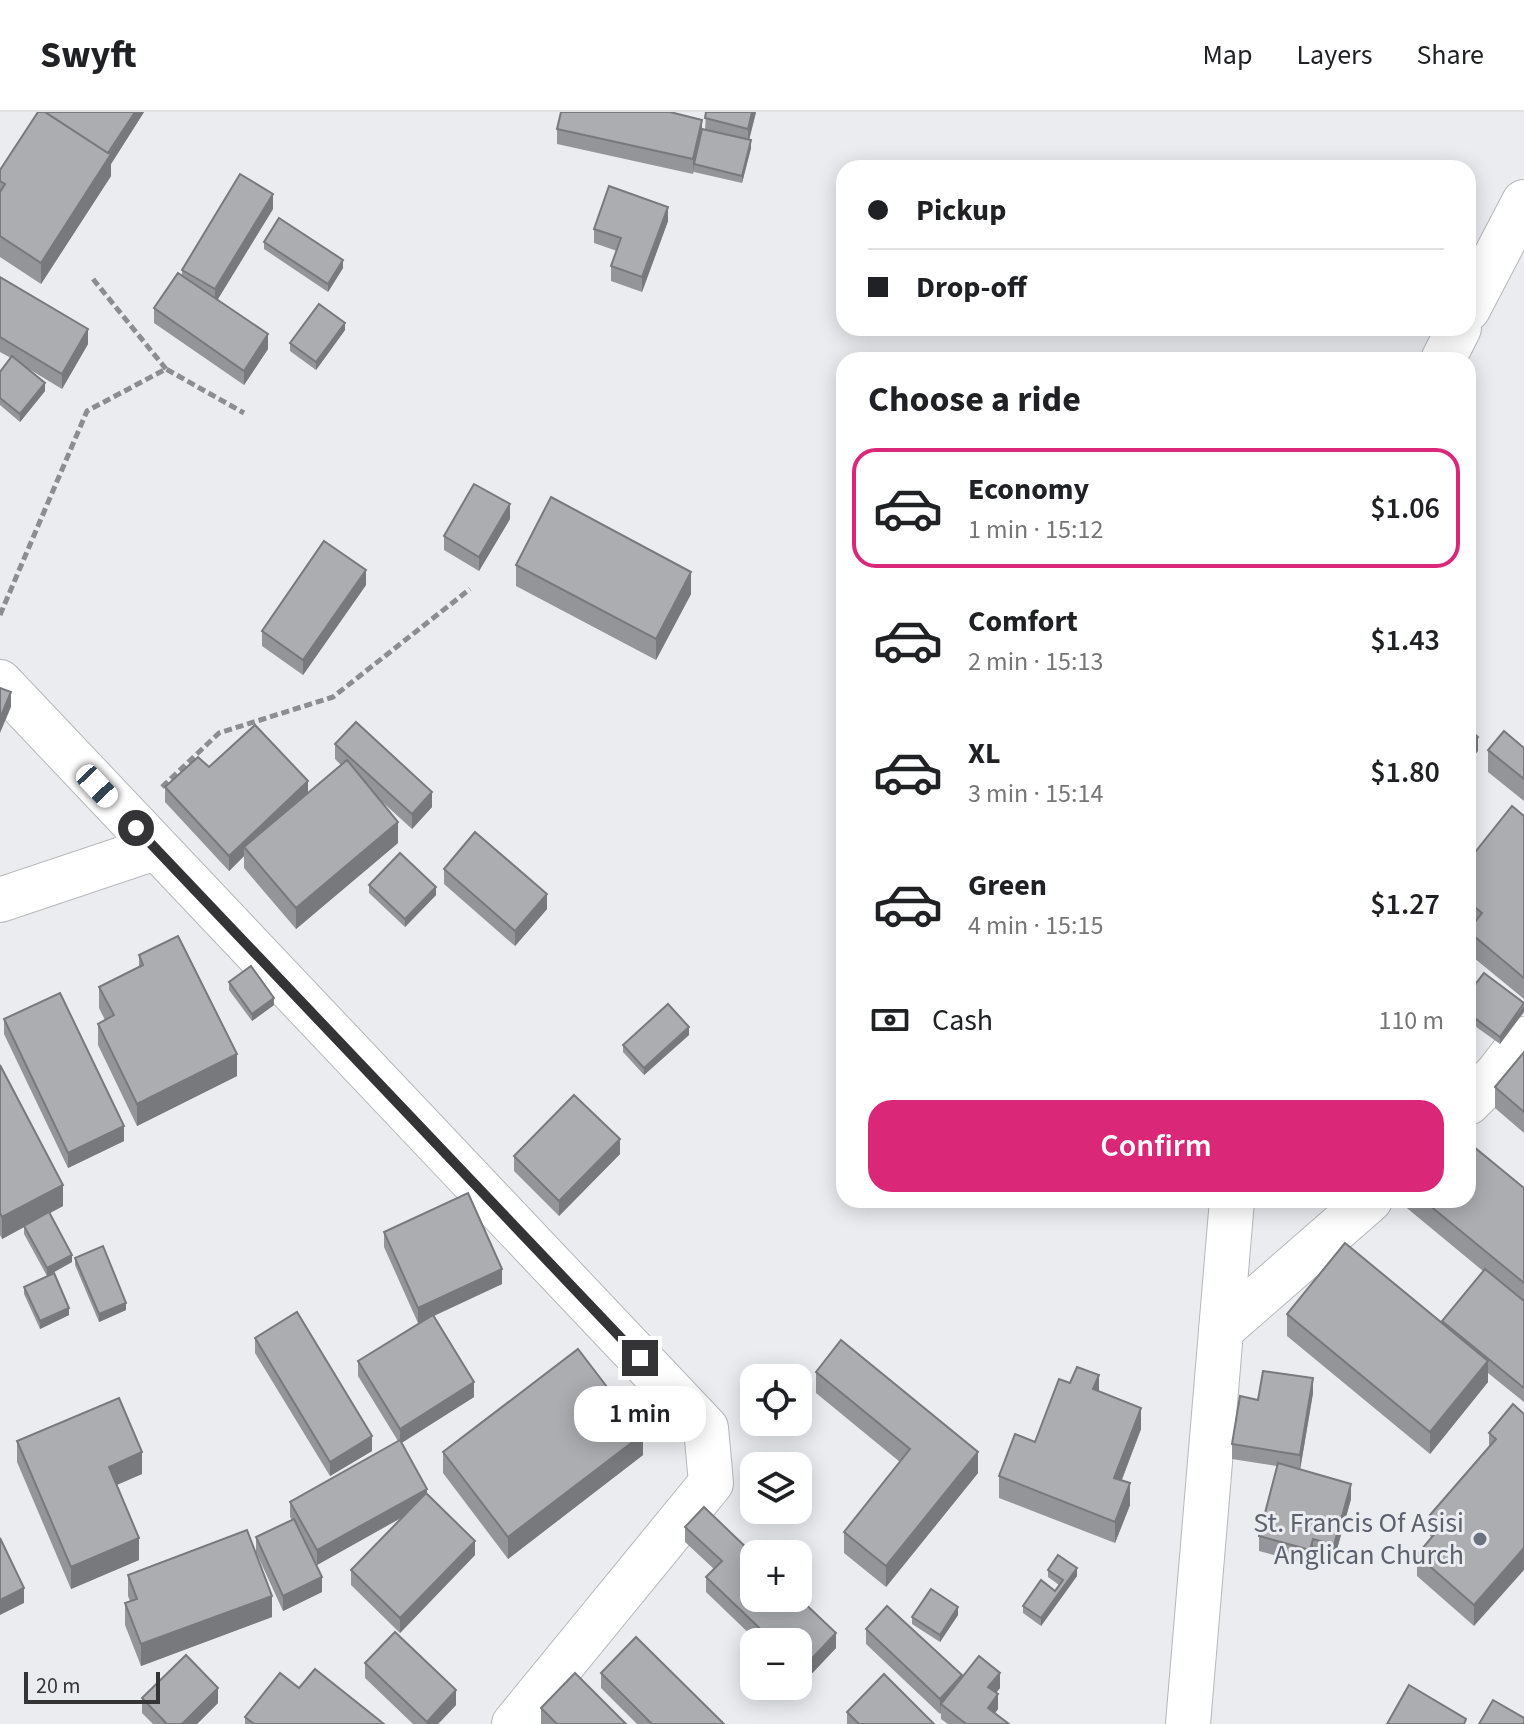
<!DOCTYPE html>
<meta charset="utf-8">
<style>
body{margin:0;font-family:"Source Sans 3",sans-serif;background:#f2f2f2;color:#202124;height:100vh;display:flex;flex-direction:column;font-size:30px;white-space:nowrap}
*{box-sizing:border-box;margin:0}
p{font-size:26px;color:#757577}
.icon{flex:none;width:44px;height:44px;fill:none;stroke:currentColor;stroke-width:2;stroke-linecap:round;stroke-linejoin:round}
.map{position:relative;flex:1;overflow:hidden}
.drawer{position:absolute;left:836px;top:240px;width:640px;height:856px;display:flex;flex-direction:column;background:#fff;border-radius:24px;box-shadow:0 4px 20px #0003}
.drawer>*{flex:none}
.banner{position:absolute;left:836px;top:48px;width:640px;height:176px;border-radius:24px;box-shadow:0 4px 20px #0003;display:grid;align-content:center;height:176px;padding:0 32px;background:#fff}
.controls{position:absolute;left:740px;top:1252px;display:grid;gap:16px}
.controls a{display:grid;place-items:center;width:72px;height:72px;border-radius:16px;background:#fff;box-shadow:0 4px 20px #0003;font-size:40px}
.scale{position:absolute;left:24px;bottom:20px;width:136px;box-sizing:border-box;padding-left:8px;border:4px solid #343436;border-top:0;font-size:22px;line-height:28px;white-space:nowrap;color:#343436;-webkit-text-stroke:6px #ebecf0;paint-order:stroke}
.end{position:absolute;width:36px;height:36px;margin:-18px;border:10px solid #343436;background:#fff;box-shadow:0 0 0 4px #fff}
.from{border-radius:50%}
.bubble{position:absolute;height:56px;border-radius:24px;background:#fff;box-shadow:0 4px 20px #0003;font-size:26px;font-weight:600;line-height:56px;text-align:center}
.car{position:absolute;width:24px;height:48px;margin:-24px -12px;border-radius:10px;box-shadow:0 0 6px 2px #0007;background:linear-gradient(#fff 24%,#345 0 40%,#fff 0 76%,#345 0 86%,#fff 0)}
.banner b{display:flex;align-items:center;gap:28px;height:76px;font-size:30px}
.banner b+b{border-top:2px solid #e0e0e0}
.banner i{width:20px;height:20px;background:#202124}
ul{padding:0;list-style:none}
li{display:flex;align-items:center;gap:24px;height:120px;margin:0 16px 12px;padding:0 16px;border:4px solid transparent;border-radius:24px}
li div{flex:1}
li b{display:block;font-size:30px}
li em{font-style:normal;font-weight:600}
li.on{border-color:#db2777}
li>.icon{width:72px;height:72px;stroke-width:1.5}
h2{padding:0 32px;font-size:36px;line-height:96px}
.pay{display:flex;align-items:center;gap:20px;height:88px;padding:0 32px;font-size:30px}
.pay p{margin-inline-start:auto}
.button{display:flex;gap:16px;margin-top:auto;padding:16px 32px}
.button a{flex:1;height:92px;border-radius:24px;background:#db2777;color:#fff;font-size:32px;font-weight:600;line-height:92px;text-align:center}
header{display:flex;align-items:center;gap:48px;box-sizing:border-box;height:112px;padding:0 40px;background:#fff;border-bottom:2px solid #e0e0e0}
header strong{font-size:38px}
nav{display:flex;gap:44px;margin-inline-start:auto;font-size:28px}
.map>svg:first-child{display:block}
.lines{fill:none;stroke-linecap:round;stroke-linejoin:round}
.street-casing{stroke:#b6b7bb;stroke-width:46}
.path{stroke:#8d8d90;stroke-width:5;stroke-dasharray:8 4;stroke-linecap:butt}
.street{stroke:#fff;stroke-width:44}
.wall{fill:#949598}
.shaded-wall{fill:#78797c}
.building{fill:#acadb1;stroke:#78797c;stroke-width:2}
.route{stroke:#343436;stroke-width:10}
.worship-dot{fill:#6b7280;stroke:#ebecf0;stroke-width:3}
.labels{text-anchor:middle;dominant-baseline:central;stroke-width:6;stroke-linejoin:round;paint-order:stroke}
.worship-label{font-size:28px;fill:#5b616d;stroke:#ebecf0;text-anchor:end}
</style>
<header>
<strong>Swyft</strong>
<nav><a>Map</a><a>Layers</a><a>Share</a></nav>
</header>
<div class="map">
<svg width="1524" height="1612" viewBox="0 0 1524 1612">
<rect width="100%" height="100%" fill="#ebecf0"/>
<g class="lines">
<defs>
<g id="street">
<polyline points="1468,197 1524,90"/>
<polyline points="1443,248 1459,216"/>
<polyline points="0,570 706,1316 711,1371 514,1612"/>
<polyline points="0,788 155,736"/>
<polyline points="1468,991 1497,962 1524,927"/>
<polyline points="1221,1218 1370,1088"/>
<polyline points="1188,1612 1232,1088"/>
</g>
</defs>
<use href="#street" class="street-casing"/>
<g class="path">
<polyline points="93,167 166,257"/>
<polyline points="0,503 87,299 166,257 244,301"/>
<polyline points="162,675 219,621 333,585 470,477"/>
</g>
<use href="#street" class="street"/>
</g>
<g class="wall">
<polygon points="38,0 144,0 111,52 111,64 41,172 0,145 0,58"/>
<polygon points="706,0 756,0 749,28 751,36 742,71 694,60 694,58 693,62 557,32 557,17 705,18"/>
<polygon points="273,97 217,188 268,237 244,273 154,211 154,196 182,164 182,158"/>
<polygon points="668,109 642,180 611,169 611,154 617,139 594,131 594,117"/>
<polygon points="264,130 343,156 328,180 264,137"/>
<polygon points="0,165 88,232 62,277 24,254 45,279 20,310 0,293 0,260 11,246 0,240"/>
<polygon points="345,218 316,258 290,239 290,231"/>
<polygon points="510,407 479,459 444,438 444,424"/>
<polygon points="516,453 691,482 656,548 516,474"/>
<polygon points="366,473 303,563 262,534 262,519"/>
<polygon points="335,632 432,695 412,717 378,686 398,731 296,817 244,756 244,744 229,759 165,690 165,675 209,655 308,681 341,653 335,647"/>
<polygon points="1524,636 1524,689 1488,660 1488,638"/>
<polygon points="1524,704 1524,887 1468,841 1468,819 1472,814 1468,811 1468,749"/>
<polygon points="444,757 547,797 515,834 444,772"/>
<polygon points="369,773 436,783 405,815 369,781"/>
<polygon points="139,843 237,964 137,1014 98,933 98,912 105,908 99,896 99,875 139,855"/>
<polygon points="229,870 274,893 252,909 229,878"/>
<polygon points="1468,882 1524,891 1500,932 1468,909"/>
<polygon points="4,907 124,1029 68,1056 4,922"/>
<polygon points="689,923 644,963 623,940 623,933"/>
<polygon points="1524,940 1524,1021 1495,996 1495,975"/>
<polygon points="0,953 63,1094 50,1101 72,1150 47,1164 24,1122 24,1115 2,1127 0,1123"/>
<polygon points="620,1042 559,1104 514,1059 514,1044"/>
<polygon points="1524,1076 1524,1290 1488,1261 1488,1270 1430,1342 1287,1224 1287,1202 1442,1211 1442,1209 1483,1159 1402,1092 1402,1088 1468,1088"/>
<polygon points="384,1120 502,1172 434,1204 474,1285 401,1331 427,1382 475,1443 400,1521 351,1473 351,1458 403,1405 317,1453 308,1436 322,1480 283,1499 256,1440 272,1505 141,1554 125,1513 125,1491 130,1489 128,1484 128,1463 256,1440 256,1425 292,1408 290,1405 290,1390 398,1329 358,1264 358,1249 425,1208 418,1211 384,1135"/>
<polygon points="75,1146 126,1198 99,1210 75,1153"/>
<polygon points="24,1175 69,1203 40,1217 24,1182"/>
<polygon points="255,1226 372,1339 330,1364 255,1241"/>
<polygon points="816,1260 978,1361 886,1475 844,1441 844,1420 900,1350 816,1281"/>
<polygon points="1099,1279 1141,1317 1122,1368 1130,1393 1115,1431 999,1386 999,1364 1035,1330"/>
<polygon points="1313,1281 1300,1358 1351,1387 1334,1448 1313,1442 1310,1453 1259,1439 1259,1424 1277,1354 1232,1347 1232,1332 1258,1288"/>
<polygon points="1524,1302 1474,1514 1417,1464 1417,1443 1432,1426 1430,1424 1430,1403 1489,1335 1489,1321"/>
<polygon points="17,1329 142,1362 117,1373 139,1448 71,1477 17,1350"/>
<polygon points="443,1340 643,1343 508,1447 443,1361"/>
<polygon points="685,1415 836,1536 802,1572 798,1568 798,1530 758,1530 706,1480 706,1465 714,1457 685,1430"/>
<polygon points="1048,1458 1077,1464 1041,1514 1023,1501 1023,1494 1055,1479 1059,1473 1048,1465"/>
<polygon points="958,1503 940,1530 912,1512 912,1505"/>
<polygon points="866,1517 962,1566 1000,1576 996,1581 998,1597 995,1601 1009,1612 948,1612 941,1607 941,1601 940,1602 866,1532"/>
<polygon points="365,1551 456,1593 438,1612 413,1612 365,1566"/>
<polygon points="601,1561 724,1612 637,1612 601,1576"/>
<polygon points="299,1576 384,1612 245,1612 245,1605"/>
<polygon points="142,1586 218,1591 197,1612 153,1612 142,1601"/>
<polygon points="541,1596 626,1612 541,1612"/>
<polygon points="847,1600 934,1612 847,1612"/>
</g>
<g class="shaded-wall">
<polygon points="135,0 144,0 111,52 111,64 41,172 41,151"/>
<polygon points="752,0 756,0 748,32 748,17"/>
<polygon points="702,8 702,23 694,52 693,62 693,47"/>
<polygon points="751,28 751,36 742,71 742,64"/>
<polygon points="273,82 273,97 215,192 215,177"/>
<polygon points="668,95 668,109 642,180 642,165"/>
<polygon points="343,148 343,156 328,180 328,172"/>
<polygon points="345,211 345,218 316,258 316,250"/>
<polygon points="88,217 88,232 62,277 62,262"/>
<polygon points="268,222 268,237 244,273 244,259"/>
<polygon points="45,271 45,279 20,310 20,302"/>
<polygon points="510,392 510,407 479,459 479,445"/>
<polygon points="366,458 366,473 303,563 303,548"/>
<polygon points="691,460 691,482 656,548 656,527"/>
<polygon points="11,580 11,595 0,621 0,606"/>
<polygon points="1478,625 1478,639 1468,652 1468,637"/>
<polygon points="308,669 308,684 244,735 244,744 229,759 229,744"/>
<polygon points="432,680 432,695 412,717 412,702"/>
<polygon points="398,710 398,731 296,817 296,796"/>
<polygon points="436,775 436,783 405,815 405,807"/>
<polygon points="547,782 547,797 515,834 515,819"/>
<polygon points="274,886 274,893 252,909 252,902"/>
<polygon points="1524,893 1524,900 1500,932 1500,925"/>
<polygon points="689,915 689,923 644,963 644,956"/>
<polygon points="237,942 237,964 137,1014 137,992"/>
<polygon points="124,1014 124,1029 68,1056 68,1041"/>
<polygon points="620,1027 620,1042 559,1104 559,1089"/>
<polygon points="63,1073 63,1094 2,1127 2,1105"/>
<polygon points="72,1143 72,1150 47,1164 47,1156"/>
<polygon points="502,1157 502,1172 418,1211 418,1196"/>
<polygon points="126,1191 126,1198 99,1210 99,1202"/>
<polygon points="69,1196 69,1203 40,1217 40,1209"/>
<polygon points="1488,1249 1488,1270 1430,1342 1430,1320"/>
<polygon points="1099,1263 1099,1285 1093,1277"/>
<polygon points="1313,1266 1313,1281 1300,1358 1300,1343"/>
<polygon points="474,1270 474,1285 400,1332 400,1317"/>
<polygon points="1141,1296 1141,1317 1114,1387 1114,1366"/>
<polygon points="643,1322 643,1343 508,1447 508,1425"/>
<polygon points="372,1324 372,1339 330,1364 330,1350"/>
<polygon points="142,1340 142,1362 109,1376 109,1355"/>
<polygon points="978,1340 978,1361 886,1475 886,1454"/>
<polygon points="1130,1371 1130,1393 1115,1431 1115,1410"/>
<polygon points="1351,1372 1351,1387 1334,1448 1334,1433"/>
<polygon points="427,1377 427,1391 317,1453 317,1438"/>
<polygon points="139,1426 139,1448 71,1477 71,1455"/>
<polygon points="1313,1427 1313,1442 1310,1453 1310,1438"/>
<polygon points="475,1429 475,1443 400,1521 400,1506"/>
<polygon points="1524,1436 1524,1458 1474,1514 1474,1493"/>
<polygon points="1077,1456 1077,1464 1041,1514 1041,1506"/>
<polygon points="322,1465 322,1480 283,1499 283,1484"/>
<polygon points="24,1476 24,1491 0,1503 0,1488"/>
<polygon points="272,1484 272,1505 141,1554 141,1532"/>
<polygon points="958,1495 958,1503 940,1530 940,1523"/>
<polygon points="836,1521 836,1536 802,1572 802,1557"/>
<polygon points="1000,1561 1000,1576 988,1590 988,1575"/>
<polygon points="962,1563 962,1578 941,1592 940,1602 940,1587"/>
<polygon points="218,1576 218,1591 197,1612 182,1612"/>
<polygon points="456,1578 456,1593 438,1612 427,1612 427,1610"/>
<polygon points="998,1582 998,1597 988,1610 988,1596"/>
</g>
<g class="building">
<polygon points="38,0 45,0 111,42 41,151 0,124 0,80 5,72 0,69 0,58"/>
<polygon points="45,0 135,0 108,41"/>
<polygon points="561,0 670,0 702,8 693,47 557,17"/>
<polygon points="706,0 752,0 748,17 705,6"/>
<polygon points="702,17 751,28 742,64 694,52"/>
<polygon points="240,62 273,82 215,177 182,158"/>
<polygon points="609,74 668,95 642,165 611,154 621,126 594,117"/>
<polygon points="279,106 343,148 328,172 264,130"/>
<polygon points="178,161 268,222 244,259 154,196"/>
<polygon points="0,165 88,217 62,262 0,225"/>
<polygon points="319,192 345,211 316,250 290,231"/>
<polygon points="12,244 45,271 20,302 0,286 0,260"/>
<polygon points="474,372 510,392 479,445 444,424"/>
<polygon points="551,385 691,460 656,527 516,453"/>
<polygon points="324,429 366,458 303,548 262,519"/>
<polygon points="0,576 11,580 0,606"/>
<polygon points="356,610 432,680 412,702 335,632"/>
<polygon points="255,613 308,669 229,744 165,675 198,645 209,655"/>
<polygon points="1468,616 1478,625 1468,637"/>
<polygon points="1504,619 1524,636 1524,667 1488,638"/>
<polygon points="347,648 398,710 296,796 244,735"/>
<polygon points="1512,694 1524,704 1524,866 1468,819 1482,801 1468,790 1468,749"/>
<polygon points="475,720 547,782 515,819 444,757"/>
<polygon points="400,741 436,775 405,807 369,773"/>
<polygon points="178,824 237,942 137,992 98,912 114,903 99,875 143,853 139,843"/>
<polygon points="251,854 274,886 252,902 229,870"/>
<polygon points="1484,861 1524,891 1500,925 1468,901 1468,882"/>
<polygon points="60,881 124,1014 68,1041 4,907"/>
<polygon points="668,892 689,915 644,956 623,933"/>
<polygon points="1524,940 1524,1000 1495,975"/>
<polygon points="0,953 63,1073 2,1105 0,1101"/>
<polygon points="574,983 620,1027 559,1089 514,1044"/>
<polygon points="1468,1030 1524,1076 1524,1171 1423,1088 1468,1088"/>
<polygon points="468,1081 502,1157 418,1196 384,1120"/>
<polygon points="49,1100 72,1143 47,1156 24,1114"/>
<polygon points="1345,1131 1488,1249 1430,1320 1287,1202"/>
<polygon points="103,1134 126,1191 99,1202 75,1146"/>
<polygon points="1485,1157 1524,1189 1524,1276 1442,1209"/>
<polygon points="54,1161 69,1196 40,1209 24,1175"/>
<polygon points="297,1200 372,1324 330,1350 255,1226"/>
<polygon points="433,1203 474,1270 400,1317 358,1249"/>
<polygon points="841,1228 978,1340 886,1454 844,1420 910,1337 816,1260"/>
<polygon points="578,1237 643,1322 508,1425 443,1340"/>
<polygon points="1077,1255 1099,1263 1093,1277 1141,1296 1114,1366 1130,1371 1115,1410 999,1364 1015,1322 1035,1330 1059,1267 1070,1271"/>
<polygon points="1263,1259 1313,1266 1300,1343 1232,1332 1240,1284 1258,1288"/>
<polygon points="119,1286 142,1340 109,1355 139,1426 71,1455 17,1329"/>
<polygon points="1513,1292 1524,1302 1524,1436 1474,1493 1417,1443 1442,1413 1430,1403 1496,1327 1489,1321"/>
<polygon points="400,1328 427,1377 317,1438 290,1390"/>
<polygon points="1278,1351 1351,1372 1334,1433 1313,1427 1310,1438 1259,1424"/>
<polygon points="426,1381 475,1429 400,1506 351,1458"/>
<polygon points="704,1395 754,1443 754,1486 798,1485 836,1521 802,1557 798,1553 798,1530 774,1530 706,1465 722,1449 685,1415"/>
<polygon points="294,1407 322,1465 283,1484 256,1425"/>
<polygon points="247,1418 272,1484 141,1532 125,1491 137,1487 128,1463"/>
<polygon points="0,1426 24,1476 0,1488"/>
<polygon points="1058,1443 1077,1456 1041,1506 1023,1494 1041,1468 1055,1479 1063,1468 1048,1458"/>
<polygon points="931,1477 958,1495 940,1523 912,1505"/>
<polygon points="887,1494 962,1563 940,1587 866,1517"/>
<polygon points="395,1520 456,1578 427,1610 365,1551"/>
<polygon points="636,1525 724,1612 652,1612 601,1561"/>
<polygon points="186,1543 218,1576 182,1612 167,1612 142,1586"/>
<polygon points="979,1544 1000,1561 988,1575 998,1582 988,1596 1009,1612 966,1612 941,1592"/>
<polygon points="315,1557 384,1612 254,1612 245,1605 280,1561 299,1576"/>
<polygon points="575,1561 626,1612 557,1612 541,1596"/>
<polygon points="884,1562 934,1612 859,1612 847,1600"/>
<polygon points="1409,1573 1466,1607 1464,1612 1387,1612"/>
<polygon points="1493,1588 1524,1606 1524,1612 1479,1612"/>
</g>
<g class="lines">
<polyline class="route" points="136,716 640,1246"/>
</g>
<circle class="worship-dot" cx="1480" cy="1427" r="8"/>
<g class="labels">
<g class="worship-label">
<text x="1464" y="1411">St. Francis Of Asisi<tspan x="1464" dy="32">Anglican Church</tspan></text>
</g>
</g>
</svg>
<div class="controls">
<a><svg class="icon" aria-label="locate" viewBox="0 0 24 24"><circle cx="12" cy="12" r="6"/><path d="M12 2v4M12 18v4M2 12h4M18 12h4"/></svg></a>
<a><svg class="icon" aria-label="layers" viewBox="0 0 24 24"><path d="M12 4l9 5-9 5-9-5zM3 14l9 5 9-5"/></svg></a>
<a>+</a>
<a>−</a>
</div>
<div class="scale">20 m</div>
<i class="end from" style="left:136px;top:716px"></i>
<i class="end" style="left:640px;top:1246px"></i>
<div class="bubble" style="left:574px;top:1274px;width:132px">1 min</div>
<i class="car" style="left:97px;top:674px;rotate:137deg"></i>
<div class="banner">
<b><i class="from"></i>Pickup</b>
<b><i></i>Drop-off</b>
</div>
<section class="drawer">
<h2>Choose a ride</h2>
<ul>
<li class="on"><svg class="icon" aria-label="car" viewBox="0 0 24 24"><path d="M5 17H2v-5l4-1 3-4h7l3 4 3 1v5h-3M9 17h6M6 11h13"/><circle cx="7" cy="17" r="2"/><circle cx="17" cy="17" r="2"/></svg><div><b>Economy</b><p>1 min · 15:12</p></div><em>$1.06</em></li>
<li><svg class="icon" aria-label="car" viewBox="0 0 24 24"><path d="M5 17H2v-5l4-1 3-4h7l3 4 3 1v5h-3M9 17h6M6 11h13"/><circle cx="7" cy="17" r="2"/><circle cx="17" cy="17" r="2"/></svg><div><b>Comfort</b><p>2 min · 15:13</p></div><em>$1.43</em></li>
<li><svg class="icon" aria-label="car" viewBox="0 0 24 24"><path d="M5 17H2v-5l4-1 3-4h7l3 4 3 1v5h-3M9 17h6M6 11h13"/><circle cx="7" cy="17" r="2"/><circle cx="17" cy="17" r="2"/></svg><div><b>XL</b><p>3 min · 15:14</p></div><em>$1.80</em></li>
<li><svg class="icon" aria-label="car" viewBox="0 0 24 24"><path d="M5 17H2v-5l4-1 3-4h7l3 4 3 1v5h-3M9 17h6M6 11h13"/><circle cx="7" cy="17" r="2"/><circle cx="17" cy="17" r="2"/></svg><div><b>Green</b><p>4 min · 15:15</p></div><em>$1.27</em></li>
</ul>
<div class="pay"><svg class="icon" aria-label="cash" viewBox="0 0 24 24"><path d="M3 7h18v10H3z"/><circle cx="12" cy="12" r="2"/></svg>Cash<p>110 m</p></div>
<div class="button"><a>Confirm</a></div>
</section>
</div>
